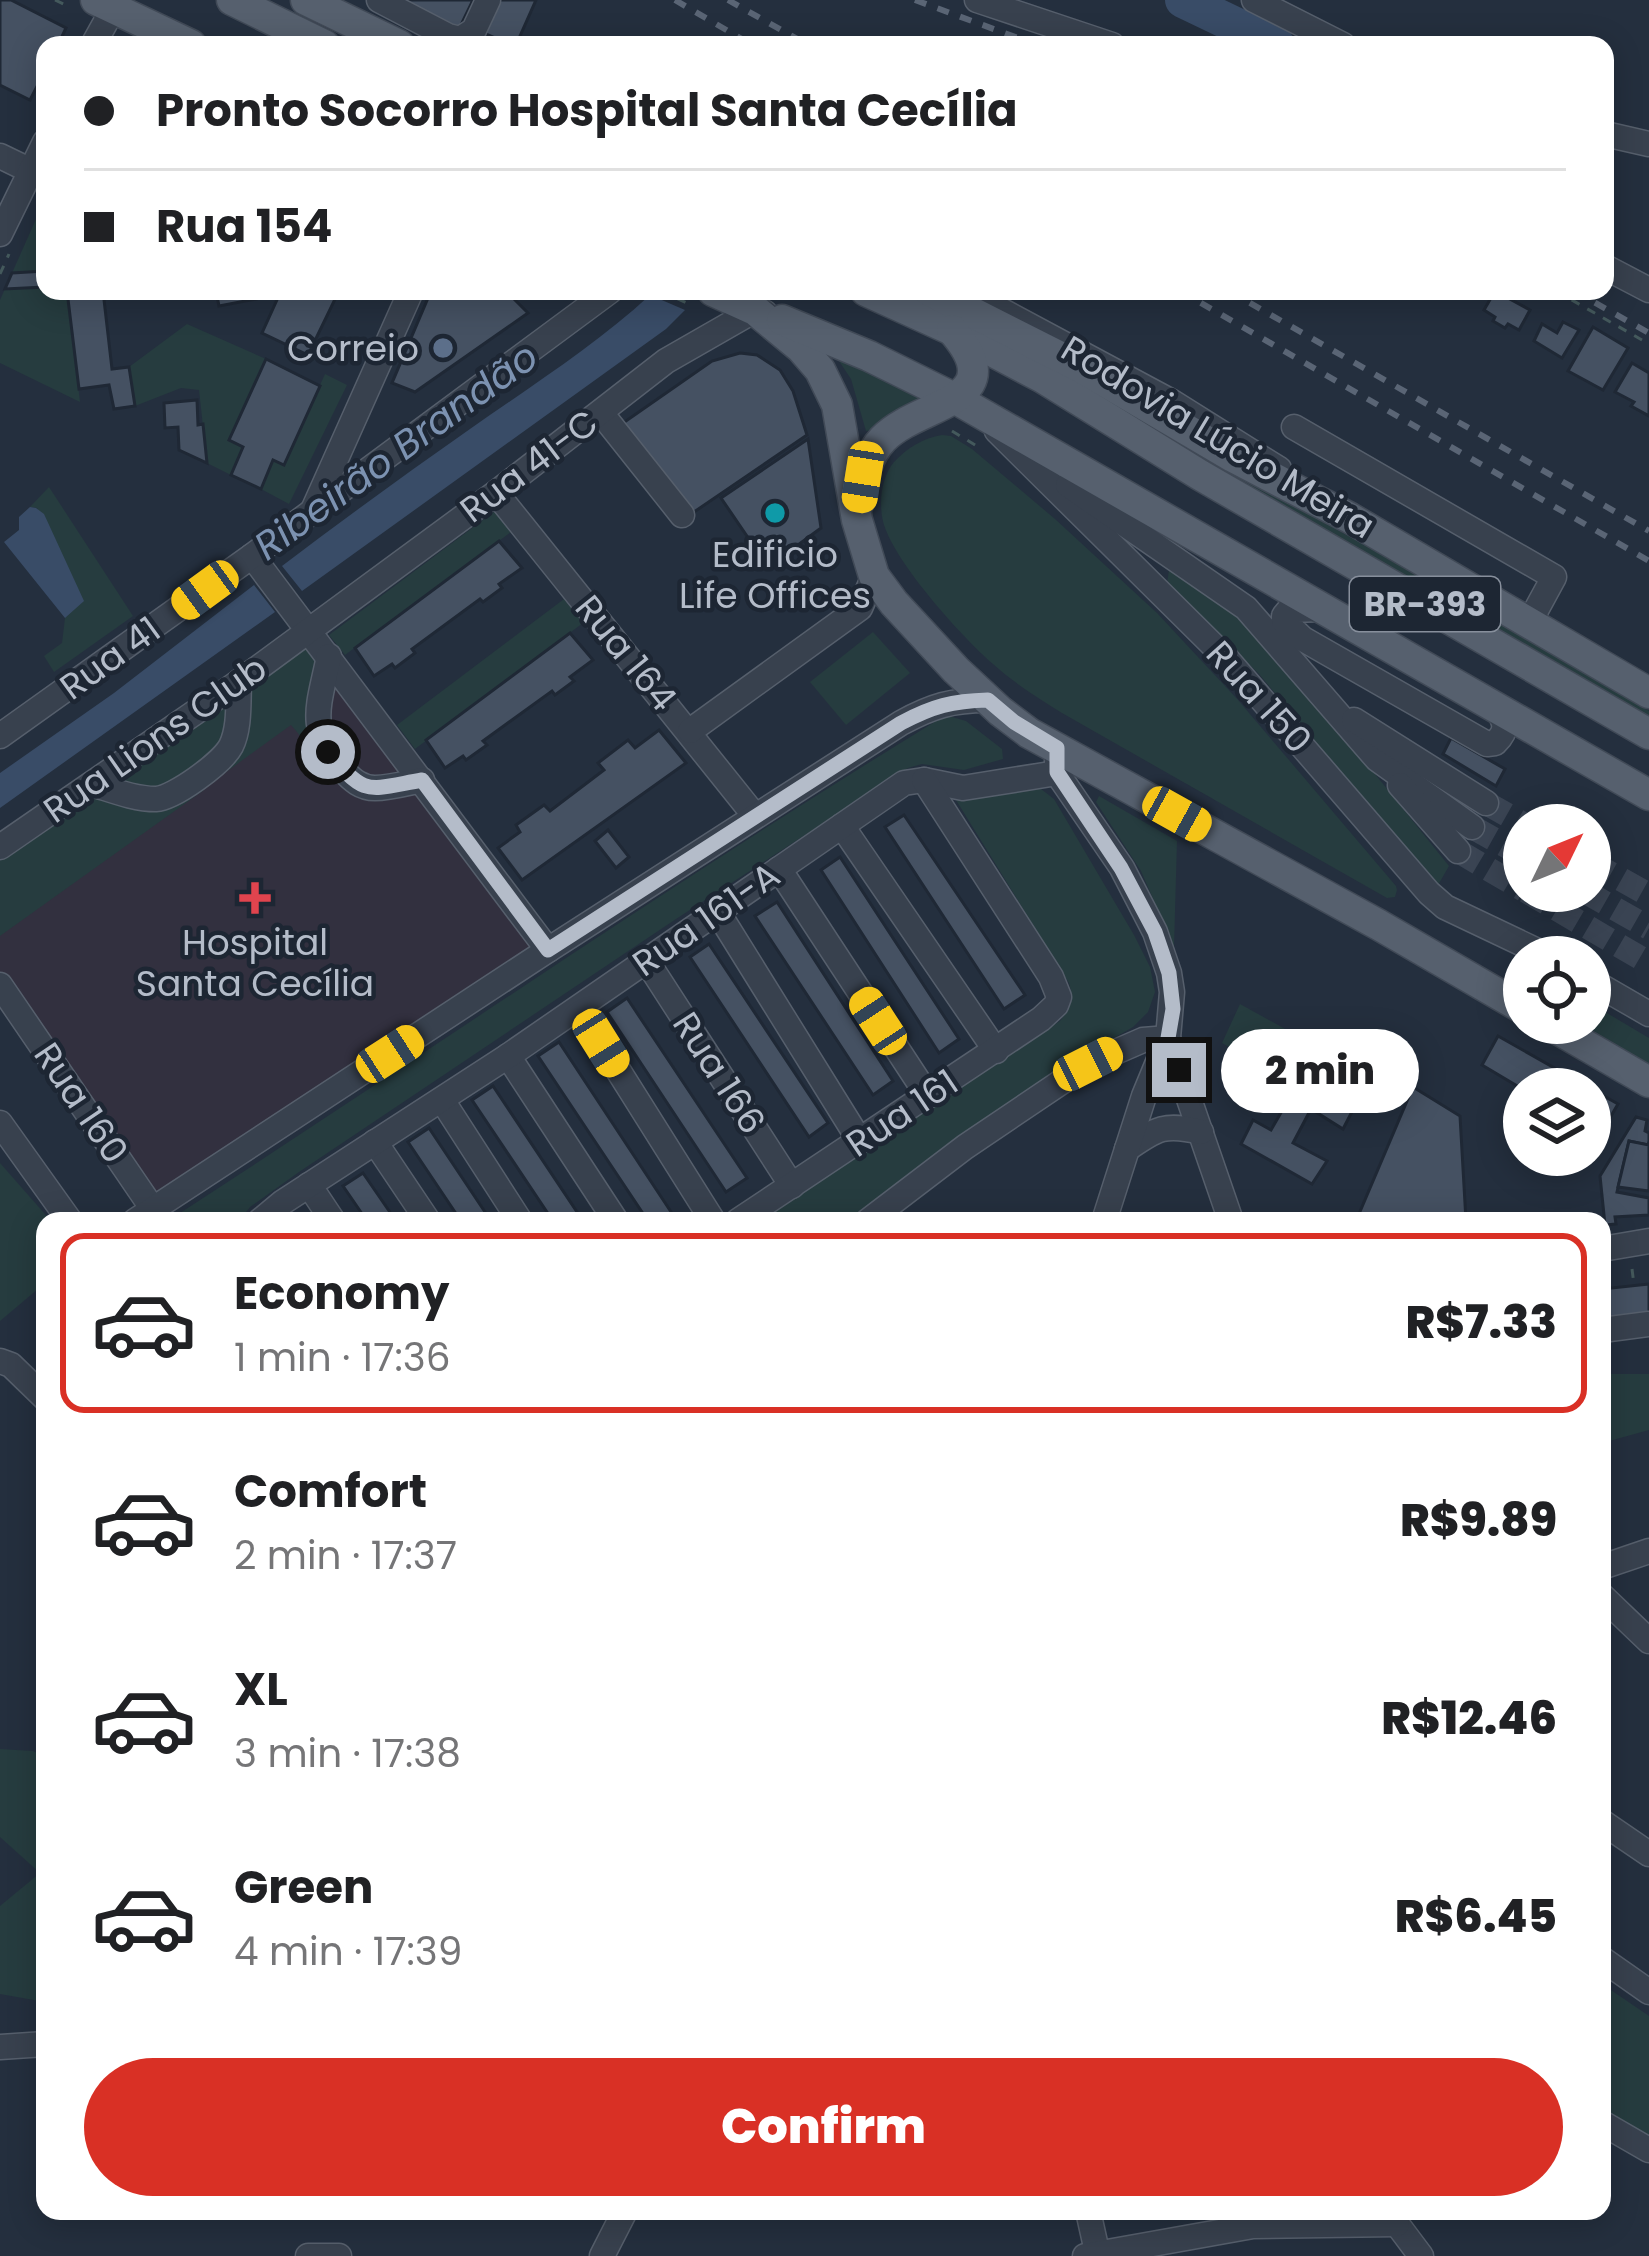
<!DOCTYPE html>
<meta charset="utf-8">
<style>
body{margin:0;font-family:Poppins,sans-serif;background:#f2f2f2;color:#202124;height:100vh;display:flex;flex-direction:column;font-size:45px;white-space:nowrap}
*{box-sizing:border-box;margin:0}
p{font-size:39px;color:#757577}
.icon{flex:none;width:66px;height:66px;fill:none;stroke:currentColor;stroke-width:2;stroke-linecap:round;stroke-linejoin:round}
.map{position:relative;flex:1;overflow:hidden}
.details{position:absolute;left:36px;top:1212px;width:1575px;height:1008px;display:flex;flex-direction:column;background:#fff;border-radius:24px;box-shadow:0 6px 30px #0003}
.details>*{flex:none}
.banner{position:absolute;left:36px;top:36px;width:1578px;height:264px;border-radius:24px;box-shadow:0 6px 30px #0003;display:grid;align-content:center;height:264px;padding:0 48px;background:#fff}
.needle{width:78px;rotate:47deg}
.tools{position:absolute;left:1503px;top:804px;display:grid;gap:24px}
.tools a{display:grid;place-items:center;width:108px;height:108px;border-radius:50%;background:#fff;box-shadow:0 6px 30px #0003;font-size:60px}
.end{position:absolute;width:54px;height:54px;margin:-27px;border:15px solid #b4bcc9;background:#111;box-shadow:0 0 0 6px #111}
.from{border-radius:50%}
.bubble{position:absolute;height:84px;border-radius:42px;background:#fff;box-shadow:0 6px 30px #0003;font-size:39px;font-weight:800;line-height:84px;text-align:center}
.car{position:absolute;width:36px;height:72px;margin:-36px -18px;border-radius:15px;box-shadow:0 0 9px 3px #0007;background:linear-gradient(#f5c518 24%,#345 0 40%,#f5c518 0 76%,#345 0 86%,#f5c518 0)}
.banner b{display:flex;align-items:center;gap:42px;height:114px;font-size:45px}
.banner b+b{border-top:3px solid #e0e0e0}
.banner i{width:30px;height:30px;background:#202124}
ul{padding:21px 0 0;list-style:none}
li{display:flex;align-items:center;gap:36px;height:180px;margin:0 24px 18px;padding:0 24px;border:6px solid transparent;border-radius:24px}
li div{flex:1}
li b{display:block;font-size:45px}
li em{font-style:normal;font-weight:800}
li.active{border-color:#d93025}
li>.icon{width:108px;height:108px;stroke-width:1.5}
.cta{display:flex;gap:24px;margin-top:auto;padding:24px 48px}
.cta a{flex:1;height:138px;border-radius:72px;background:#d93025;color:#fff;font-size:48px;font-weight:800;line-height:138px;text-align:center}
.map>svg:first-child{display:block}
.medical{fill:#32303f}
.green{fill:#263c3f}
.water{fill:#394c67}
.lines{fill:none;stroke-linecap:round;stroke-linejoin:round}
.river{stroke:#394c67;stroke-width:36}
.building{fill:#455162;stroke:#1f2835;stroke-width:3}
.minor-tunnel{stroke:#3a4453;stroke-width:24;stroke-dasharray:24 12;stroke-linecap:butt}
.minor-casing{stroke:#565f6c;stroke-width:27}
.major-casing{stroke:#414a57;stroke-width:33}
.path{stroke:#44595c;stroke-width:3;stroke-dasharray:9 9;stroke-linecap:butt}
.minor{stroke:#38414e;stroke-width:24}
.major{stroke:#56606e;stroke-width:30}
.rail{stroke:#5a6575;stroke-width:6;stroke-dasharray:12 12;stroke-linecap:butt}
.route{stroke:#b4bcc9;stroke-width:15}
.service-dot{fill:#5c6f8a;stroke:#1d2633;stroke-width:4.5}
.culture-dot{fill:#0f9aa8;stroke:#1d2633;stroke-width:4.5}
.health-dot{fill:#e0444e;stroke:#1d2633;stroke-width:4.5}
.labels{text-anchor:middle;dominant-baseline:central;stroke-width:9;stroke-linejoin:round;paint-order:stroke}
.shield{fill:#1d2633;stroke:#878f9c;stroke-width:3}
.shield-label{font-size:33px;font-weight:bold;fill:#b4bcc9}
.poi-label{font-size:36px;fill:#b4bcc9;stroke:#1d2633}
.street-label{font-size:36px;fill:#b4bcc9;stroke:#1d2633}
.water-label{font-size:39px;font-style:italic;fill:#7c92b1;stroke:#1d2633}
</style>
<div class="map">
<svg width="1649" height="2256" viewBox="0 0 1649 2256">
<rect width="100%" height="100%" fill="#242f3e"/>
<polygon class="medical" points="309,630 548,950 153,1209 0,985 0,847"/>
<g class="green">
<polygon points="45,199 45,291 67,291 80,402 0,363 0,300"/>
<polygon points="884,291 917,291 1385,557 1649,711 1649,727"/>
<polygon points="187,324 266,359 229,439 243,447 231,475 207,463 199,390 181,388 135,406 129,367"/>
<polygon points="835,355 928,400 873,430 866,431 851,379"/>
<polygon points="325,374 347,385 289,504 261,489 273,460 284,465"/>
<path d="M942,435L951,436L972,449L1055,519L1157,613L1238,700L1396,886L1397,890L1395,897L1387,898L1062,713C1038,698 1014,683 993,664C961,636 897,565 884,525C878,506 881,477 894,462C907,448 923,438 942,435Z"/>
<polygon points="49,487 133,616 54,672 44,656 62,643 65,618 83,601 37,508 30,507"/>
<polygon points="495,511 511,532 345,655 329,635"/>
<polygon points="1170,564 1236,610 1318,703 1449,866 1437,887 1259,674 1167,583"/>
<polygon points="564,599 583,623 415,749 397,725"/>
<polygon points="309,630 329,656 319,748 314,752 291,725 222,775 219,763 193,782 204,790 0,936 0,847"/>
<polygon points="873,632 910,673 846,725 810,682"/>
<path d="M949,716L966,721L1002,749L1003,759L964,770L922,764L908,768L676,919L299,1172L250,1207L239,1221H177L174,1217C430,1051 681,877 941,718Z"/>
<path d="M1032,782L1054,799L1134,935L1150,967L1155,992L1148,1012L1133,1027L1055,1072L849,1221H759L1060,1021C1070,1008 1074,1000 1069,983L956,800C983,800 1005,784 1032,782Z"/>
<polygon points="1099,796 1177,841 1174,947 1141,871 1096,802"/>
<polygon points="1590,1003 1649,1038 1649,1064 1580,1023 1590,1023"/>
<polygon points="1240,1004 1296,1035 1277,1074 1222,1043"/>
<polygon points="0,1163 51,1221 45,1221 45,1283 0,1321"/>
<polygon points="1602,1374 1649,1374 1649,1430 1602,1443"/>
<polygon points="0,1749 33,1751 45,1757 45,2002 0,1994 0,1906 40,1873 0,1837"/>
<polygon points="1602,1984 1649,2016 1649,2140 1602,2112"/>
</g>
<g class="water">
<path d="M650,295L685,310L666,329L302,591L282,566C344,519 407,473 470,429C531,386 596,345 650,295Z"/>
<polygon points="30,507 36,508 44,514 84,601 65,618 4,542 19,530 19,517"/>
<polygon points="254,585 275,612 0,808 0,773 114,693"/>
</g>
<g class="lines">
<polyline class="river" points="1183,0 1277,45"/>
</g>
<g class="building">
<polygon points="0,0 11,0 66,28 58,45 45,45 45,71 30,100 0,85"/>
<polygon points="398,0 473,0 459,29"/>
<polygon points="499,0 536,0 516,45 490,45 493,37 484,33"/>
<polygon points="45,271 45,287 5,289 12,273"/>
<polygon points="67,291 103,291 112,369 129,367 135,406 114,409 109,385 79,389"/>
<polygon points="216,291 255,291 256,299 219,306"/>
<polygon points="281,291 339,291 308,355 262,333"/>
<polygon points="431,291 520,291 512,297 528,313 415,392 392,383"/>
<polygon points="1495,291 1530,310 1519,330 1508,324 1505,328 1493,321 1495,317 1484,310"/>
<polygon points="1563,322 1579,330 1562,358 1534,341 1542,324 1557,333"/>
<polygon points="1593,327 1628,348 1603,390 1568,371"/>
<polygon points="740,353 757,355 780,370 793,391 807,435 694,512 623,423 712,361"/>
<polygon points="266,359 320,386 284,465 273,460 261,489 231,475 243,447 229,440"/>
<polygon points="1632,363 1649,373 1649,416 1631,406 1634,402 1615,392"/>
<polygon points="197,400 198,425 203,424 207,463 179,450 178,427 165,428 164,403"/>
<polygon points="808,439 821,528 768,567 721,498"/>
<polygon points="499,541 522,568 499,584 502,588 483,602 480,599 412,649 415,653 395,668 392,664 374,676 355,648"/>
<polygon points="570,633 593,660 570,677 574,681 555,695 552,691 483,741 487,745 466,760 463,756 445,768 426,740"/>
<polygon points="659,730 686,763 522,880 498,848 520,832 516,825 544,805 550,811 604,770 598,763 628,740 635,748"/>
<polygon points="1451,738 1505,769 1496,786 1443,754"/>
<polygon points="904,815 1025,995 1004,1009 885,827"/>
<polygon points="608,830 629,857 616,868 595,841"/>
<polygon points="840,857 959,1039 939,1053 821,870"/>
<polygon points="777,902 893,1081 873,1095 755,916"/>
<polygon points="709,944 828,1123 809,1137 690,957"/>
<polygon points="627,998 747,1178 726,1192 607,1012"/>
<polygon points="1498,1036 1618,1104 1600,1135 1590,1129 1590,1089 1524,1090 1482,1065"/>
<polygon points="559,1042 677,1221 648,1221 538,1056"/>
<polygon points="1288,1063 1356,1104 1343,1129 1311,1109 1293,1143 1327,1161 1312,1184 1241,1144 1253,1120 1271,1130 1290,1097 1274,1087"/>
<polygon points="493,1086 583,1221 553,1221 472,1100"/>
<polygon points="1413,1087 1460,1116 1466,1221 1356,1221"/>
<polygon points="1636,1117 1647,1120 1645,1131 1649,1133 1649,1141 1648,1145 1629,1141 1617,1192 1649,1198 1649,1215 1615,1217 1616,1224 1605,1225 1600,1176"/>
<polygon points="429,1128 491,1221 461,1221 408,1142"/>
<polygon points="1629,1141 1649,1145 1649,1191 1618,1187"/>
<polygon points="363,1173 396,1221 367,1221 343,1186"/>
<polygon points="1649,1284 1649,1316 1602,1322 1602,1289"/>
</g>
<g class="lines">
<g class="minor-tunnel">
<polyline points="1486,803 1525,825"/>
<polyline points="1472,827 1524,856"/>
<polyline points="1458,851 1524,890"/>
<polyline points="1590,862 1649,895"/>
<polyline points="1526,891 1649,963"/>
<polyline points="1584,891 1649,928"/>
</g>
<defs>
<g id="minor">
<polyline points="379,0 448,36 460,39 474,30 488,0"/>
<polyline points="977,0 1112,45"/>
<polyline points="1254,0 1343,45"/>
<polyline points="93,45 118,0"/>
<polyline points="1605,134 1649,144"/>
<polyline points="0,156 31,171"/>
<polyline points="0,234 45,142"/>
<polyline points="1605,267 1649,290"/>
<polyline points="965,291 1172,402 1279,469"/>
<polyline points="601,413 682,515"/>
<polyline points="1294,427 1554,577 1529,623"/>
<polyline points="997,431 1227,659 1429,893 1445,907 1550,957"/>
<polyline points="1068,485 1246,608 1377,759 1472,827"/>
<polyline points="496,493 755,816"/>
<polyline points="314,508 411,291"/>
<polyline points="252,556 548,950"/>
<path d="M1323,609L1289,610L1284,616V621L1303,639L1487,744L1495,743C1509,730 1505,722 1497,708"/>
<path d="M329,656C319,707 306,727 343,770C352,780 361,788 375,788C390,788 407,783 422,780"/>
<polyline points="1354,720 1486,803"/>
<polyline points="690,731 860,608 874,576"/>
<polyline points="0,736 252,556 610,291"/>
<polyline points="1057,761 1057,773 1122,868 1155,932 1169,973 1172,992 1168,1038 1231,1221"/>
<path d="M92,784C112,790 134,799 156,799C174,798 222,763 231,746C240,728 238,702 239,682"/>
<polyline points="1400,785 1458,851"/>
<polyline points="842,826 996,1051"/>
<polyline points="0,847 239,682 496,493 666,361 755,310 765,313"/>
<polyline points="779,869 928,1096"/>
<polyline points="717,911 860,1141"/>
<polyline points="646,960 792,1186"/>
<polyline points="1590,980 1649,1014"/>
<polyline points="0,985 161,1221"/>
<polyline points="579,1008 713,1221"/>
<polyline points="508,1056 616,1221"/>
<polyline points="442,1100 520,1221"/>
<polyline points="0,1123 70,1221"/>
<polyline points="375,1142 428,1221"/>
<path d="M1127,1149C1157,1128 1165,1123 1201,1132"/>
<polyline points="309,1185 333,1221"/>
<path d="M135,1221L548,950L901,723C932,706 952,700 987,700"/>
<polyline points="260,1221 283,1202 508,1056 904,783 924,780 963,788 1057,773"/>
<polyline points="738,1221 1041,1019 1056,1005 1059,997 1051,977 924,780"/>
<polyline points="868,1221 965,1147 1088,1064 1143,1040 1168,1038 1144,1096 1104,1221"/>
<polyline points="1602,1249 1649,1241"/>
<polyline points="1602,1330 1649,1324"/>
<polyline points="0,1361 11,1365 45,1398"/>
<polyline points="1602,1567 1649,1551"/>
<polyline points="1602,1596 1649,1641"/>
<polyline points="1602,1822 1649,1854"/>
<polyline points="1602,1959 1649,1992"/>
<polyline points="0,2047 45,2044"/>
<polyline points="1602,2123 1649,2150"/>
<polyline points="1088,2211 1098,2256"/>
<polyline points="1397,2224 1421,2256"/>
<polyline points="308,2256 339,2256"/>
<polyline points="602,2256 625,2211"/>
<polyline points="1085,2256 1253,2226 1397,2224"/>
</g>
<g id="major">
<polyline points="96,0 191,45"/>
<polyline points="232,0 324,45"/>
<polyline points="306,0 399,45"/>
<polyline points="713,291 755,310 801,348 820,370 837,405 857,520 874,576 894,603 956,670 1000,711 1029,733 1379,925 1524,1009"/>
<polyline points="866,291 952,330 1043,378 1200,475 1649,734"/>
<polyline points="930,291 1082,368 1233,457 1350,518 1649,693"/>
<polyline points="782,320 869,356 956,399 1649,795"/>
<path d="M859,502C863,478 866,457 883,439C920,401 1015,403 952,330"/>
<polyline points="1547,1023 1649,1082"/>
</g>
</defs>
<use href="#minor" class="minor-casing"/>
<use href="#major" class="major-casing"/>
<g class="path">
<polyline points="55,0 70,7"/>
<polyline points="0,274 9,254"/>
<polyline points="661,291 693,306"/>
<polyline points="1556,291 1649,344"/>
<polyline points="952,431 980,448"/>
<polyline points="1632,1269 1634,1285"/>
</g>
<use href="#minor" class="minor"/>
<use href="#major" class="major"/>
<g class="rail">
<polyline points="675,0 752,45"/>
<polyline points="728,0 808,45"/>
<polyline points="915,0 1037,45"/>
<polyline points="1180,291 1649,561"/>
<polyline points="1229,291 1649,531"/>
<polyline points="1574,291 1649,333"/>
</g>
</g>
<g class="lines">
<path class="route" d="M328,752C366,797 366,790 422,780L548,950L901,723C933,706 952,701 988,700L1014,722L1057,748V772L1121,868L1155,932L1169,973L1173,1009L1168,1038L1179,1070"/>
</g>
<circle class="service-dot" cx="443" cy="348" r="12"/>
<circle class="culture-dot" cx="775" cy="513" r="12"/>
<path class="health-dot" d="M249 880h12v12h12v12h-12v12h-12v-12h-12v-12h12z"/>
<g class="labels">
<rect class="shield" x="1350" y="577" width="150" height="54" rx="9"/>
<g class="shield-label">
<text x="1425" y="604">BR-393</text>
</g>
<g class="poi-label">
<text x="419" y="348" text-anchor="end">Correio</text>
<text x="775" y="554">Edificio<tspan x="775" dy="41">Life Offices</tspan></text>
<text x="255" y="942">Hospital<tspan x="255" dy="41">Santa Cecília</tspan></text>
</g>
<g class="street-label">
<text transform="translate(1218 437) rotate(31)">Rodovia Lúcio Meira</text>
<text transform="translate(529 466) rotate(-37)">Rua 41-C</text>
<text transform="translate(626 653) rotate(51)">Rua 164</text>
<text transform="translate(110 658) rotate(-36)">Rua 41</text>
<text transform="translate(1259 697) rotate(48)">Rua 150</text>
<text transform="translate(155 739) rotate(-35)">Rua Lions Club</text>
<text transform="translate(706 919) rotate(-35)">Rua 161-A</text>
<text transform="translate(719 1073) rotate(57)">Rua 166</text>
<text transform="translate(81 1103) rotate(56)">Rua 160</text>
<text transform="translate(902 1113) rotate(-34)">Rua 161</text>
</g>
<g class="water-label">
<text transform="translate(396 451) rotate(-36)">Ribeirão Brandão</text>
</g>
</g>
</svg>
<div class="tools">
<a><svg class="needle" viewBox="-14 -14 28 28"><path d="M0-13l5 13h-10z" fill="#e53935"/><path d="M0 13l5-13h-10z" fill="#757577"/></svg></a>
<a><svg class="icon" aria-label="locate" viewBox="0 0 24 24"><circle cx="12" cy="12" r="6"/><path d="M12 2v4M12 18v4M2 12h4M18 12h4"/></svg></a>
<a><svg class="icon" aria-label="layers" viewBox="0 0 24 24"><path d="M12 4l9 5-9 5-9-5zM3 14l9 5 9-5"/></svg></a>
</div>
<i class="end from" style="left:328px;top:752px"></i>
<i class="end" style="left:1179px;top:1070px"></i>
<div class="bubble" style="left:1221px;top:1029px;width:198px">2 min</div>
<i class="car" style="left:863px;top:477px;rotate:189deg"></i>
<i class="car" style="left:205px;top:590px;rotate:234deg"></i>
<i class="car" style="left:1177px;top:814px;rotate:119deg"></i>
<i class="car" style="left:878px;top:1021px;rotate:327deg"></i>
<i class="car" style="left:601px;top:1043px;rotate:148deg"></i>
<i class="car" style="left:390px;top:1054px;rotate:57deg"></i>
<i class="car" style="left:1088px;top:1064px;rotate:63deg"></i>
<div class="banner">
<b><i class="from"></i>Pronto Socorro Hospital Santa Cecília</b>
<b><i></i>Rua 154</b>
</div>
<section class="details">
<ul>
<li class="active"><svg class="icon" aria-label="car" viewBox="0 0 24 24"><path d="M5 17H2v-5l4-1 3-4h7l3 4 3 1v5h-3M9 17h6M6 11h13"/><circle cx="7" cy="17" r="2"/><circle cx="17" cy="17" r="2"/></svg><div><b>Economy</b><p>1 min · 17:36</p></div><em>R$7.33</em></li>
<li><svg class="icon" aria-label="car" viewBox="0 0 24 24"><path d="M5 17H2v-5l4-1 3-4h7l3 4 3 1v5h-3M9 17h6M6 11h13"/><circle cx="7" cy="17" r="2"/><circle cx="17" cy="17" r="2"/></svg><div><b>Comfort</b><p>2 min · 17:37</p></div><em>R$9.89</em></li>
<li><svg class="icon" aria-label="car" viewBox="0 0 24 24"><path d="M5 17H2v-5l4-1 3-4h7l3 4 3 1v5h-3M9 17h6M6 11h13"/><circle cx="7" cy="17" r="2"/><circle cx="17" cy="17" r="2"/></svg><div><b>XL</b><p>3 min · 17:38</p></div><em>R$12.46</em></li>
<li><svg class="icon" aria-label="car" viewBox="0 0 24 24"><path d="M5 17H2v-5l4-1 3-4h7l3 4 3 1v5h-3M9 17h6M6 11h13"/><circle cx="7" cy="17" r="2"/><circle cx="17" cy="17" r="2"/></svg><div><b>Green</b><p>4 min · 17:39</p></div><em>R$6.45</em></li>
</ul>
<div class="cta"><a>Confirm</a></div>
</section>
</div>
